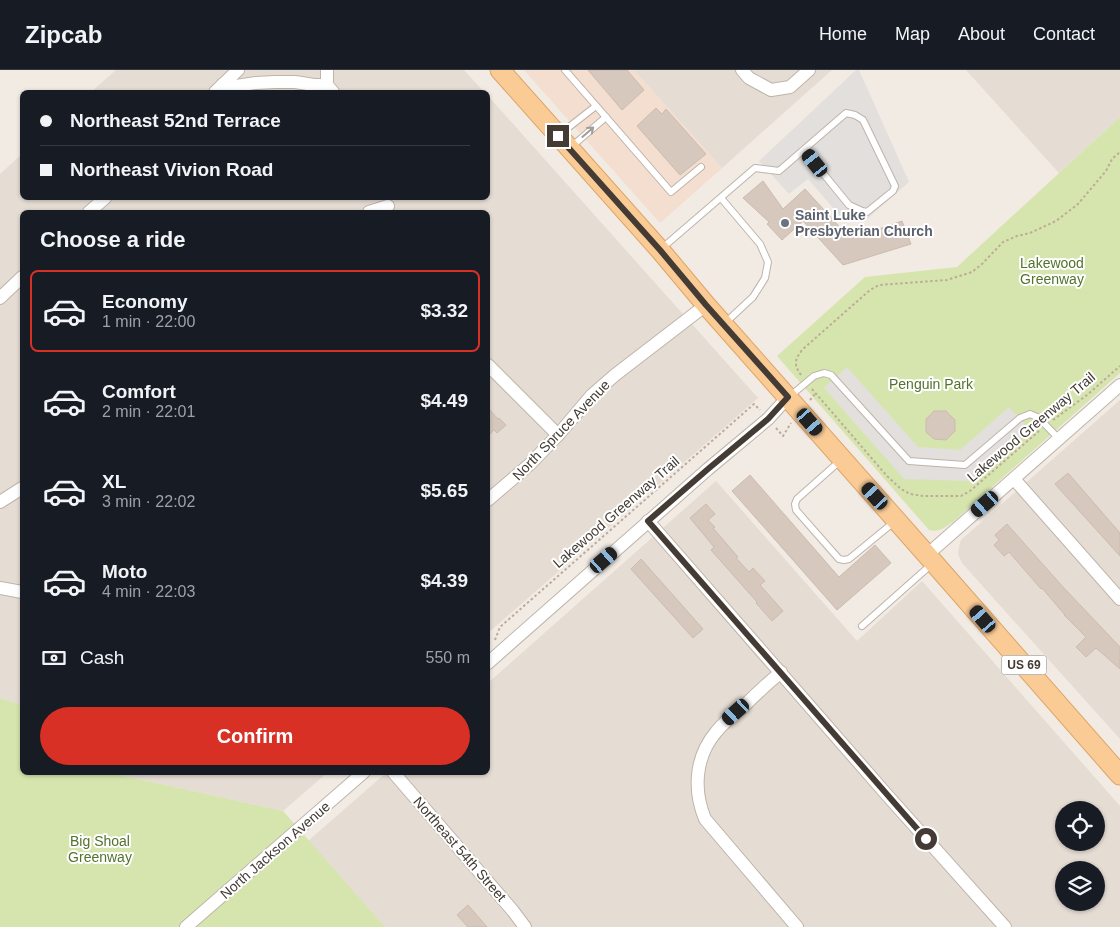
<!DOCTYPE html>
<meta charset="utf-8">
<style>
body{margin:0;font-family:Arial,sans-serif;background:#242831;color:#f1f3f6;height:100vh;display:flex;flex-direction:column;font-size:19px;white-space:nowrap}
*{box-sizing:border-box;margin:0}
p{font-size:16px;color:#9ea1a6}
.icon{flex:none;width:28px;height:28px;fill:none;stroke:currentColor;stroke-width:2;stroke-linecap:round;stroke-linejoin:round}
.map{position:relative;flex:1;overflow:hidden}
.side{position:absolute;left:20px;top:140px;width:470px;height:565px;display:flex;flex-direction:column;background:#171b24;border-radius:8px;box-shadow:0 1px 4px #0004}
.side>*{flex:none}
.guide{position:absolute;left:20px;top:20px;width:470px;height:110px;border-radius:8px;box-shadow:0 1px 4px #0004;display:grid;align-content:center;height:110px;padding:0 20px;background:#171b24}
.tools{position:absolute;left:1055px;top:731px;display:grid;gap:10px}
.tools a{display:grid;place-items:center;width:50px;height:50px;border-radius:50%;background:#171b24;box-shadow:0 1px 4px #0004;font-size:25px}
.end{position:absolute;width:22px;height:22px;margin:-11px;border:6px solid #433b34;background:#fff;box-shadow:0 0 0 2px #fff}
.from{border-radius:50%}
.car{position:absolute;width:15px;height:30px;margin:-15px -8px;border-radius:6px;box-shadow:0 0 4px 1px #0007;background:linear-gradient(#222 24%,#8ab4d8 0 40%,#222 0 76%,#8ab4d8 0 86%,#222 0)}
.guide b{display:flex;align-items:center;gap:18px;height:48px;font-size:19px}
.guide b+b{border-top:1px solid #363941}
.guide i{width:12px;height:12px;background:#f1f3f6}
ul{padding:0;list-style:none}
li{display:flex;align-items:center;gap:15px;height:82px;margin:0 10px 8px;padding:0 10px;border:2px solid transparent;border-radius:8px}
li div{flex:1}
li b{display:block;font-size:19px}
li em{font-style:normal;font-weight:700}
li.active{border-color:#d93025}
li>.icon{width:45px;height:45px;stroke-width:1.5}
h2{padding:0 20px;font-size:22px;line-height:60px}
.pay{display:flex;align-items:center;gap:12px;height:55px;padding:0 20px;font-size:19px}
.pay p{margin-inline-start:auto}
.primary-button{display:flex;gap:10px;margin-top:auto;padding:10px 20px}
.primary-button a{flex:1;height:58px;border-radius:30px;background:#d93025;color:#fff;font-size:20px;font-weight:700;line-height:58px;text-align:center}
header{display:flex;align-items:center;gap:30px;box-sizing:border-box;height:70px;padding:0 25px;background:#171b24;border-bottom:1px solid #363941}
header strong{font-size:24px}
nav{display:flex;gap:28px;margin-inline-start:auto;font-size:18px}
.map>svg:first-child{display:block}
.residential{fill:#e5dcd3;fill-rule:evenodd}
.commercial{fill:#f3ded0}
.green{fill:#d6e5ae}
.parking{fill:#e2dfdd}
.building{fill:#d6c8bd;stroke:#cdbbae}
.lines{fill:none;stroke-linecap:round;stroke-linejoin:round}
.lane-casing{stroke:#bfb4aa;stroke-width:8}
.street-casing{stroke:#bfb4aa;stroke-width:14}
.primary-casing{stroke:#dea466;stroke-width:21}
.path{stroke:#beaa99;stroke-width:2;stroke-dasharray:2.5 2.5;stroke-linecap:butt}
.lane{stroke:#fff;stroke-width:6}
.street{stroke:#fff;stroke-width:12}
.primary{stroke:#facb95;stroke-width:19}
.oneway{stroke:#a19d9a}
.route{stroke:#433b34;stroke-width:6}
.worship-dot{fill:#6b7280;stroke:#fff;stroke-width:2}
.labels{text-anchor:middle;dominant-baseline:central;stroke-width:4;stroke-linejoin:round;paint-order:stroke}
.shield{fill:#fff;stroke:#7b7671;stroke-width:1}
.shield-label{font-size:12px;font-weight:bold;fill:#433b34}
.worship-label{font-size:14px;font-weight:bold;fill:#5b616d;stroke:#fff;text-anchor:start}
.park-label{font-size:14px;fill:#53722b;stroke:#fff}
.street-label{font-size:14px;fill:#433b34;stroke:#fff}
</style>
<header>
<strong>Zipcab</strong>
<nav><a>Home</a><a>Map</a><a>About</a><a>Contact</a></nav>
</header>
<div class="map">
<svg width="1120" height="857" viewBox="0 0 1120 857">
<rect width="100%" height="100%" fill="#f1ebe4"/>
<g class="residential">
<polygon points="116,0 464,0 484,22 91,22"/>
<polygon points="634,0 832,0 722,98"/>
<polygon points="966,0 1120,0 1120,47 1059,103"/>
<polygon points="488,26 758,328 488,563 488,142 22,142 22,635 0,628 0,104 22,84 22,128 488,128"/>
<polygon points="1120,330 1120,669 962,493 958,484 959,477 961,470"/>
<path d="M716,411L857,571L922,511L1120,736V857H385L308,771L386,703L488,702V613ZM1064,740H1096V772H1064ZM1064,800H1096V832H1064Z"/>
<polygon points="111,703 327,703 283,741"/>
</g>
<polygon class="commercial" points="524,0 634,0 722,98 660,153"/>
<g class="green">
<path d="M1120,47V303L953,452C945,457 939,463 929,460L777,286L865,207L957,197Z"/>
<polygon points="0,628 22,635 22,702 111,703 283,741 385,857 0,857"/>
</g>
<g class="parking">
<polygon points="856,0 859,0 909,112 865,151 841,147 808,109 789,124 759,91"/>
<polygon points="847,297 918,377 960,380 1009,337 1030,360 970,411 904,409 824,318"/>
</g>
<g class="building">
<polygon points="588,0 627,0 644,20 622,40"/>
<polygon points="656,38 662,44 666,39 706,84 680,105 637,56"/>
<polygon points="763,111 783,139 805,119 846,164 856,167 902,151 911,174 843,195 803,151 782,170 767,154 769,152 743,128"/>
<polygon points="488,338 498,349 499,348 506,355 497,363 494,360 488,366"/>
<polygon points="934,341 946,341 955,350 955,361 946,370 934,369 926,362 926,349"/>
<polygon points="1068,403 1120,463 1120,486 1055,414"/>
<polygon points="750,405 839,507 875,475 891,493 837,540 732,421"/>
<polygon points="706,434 715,444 708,450 715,457 713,458 738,487 736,488 749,502 753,498 765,511 760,515 783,541 772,551 756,533 757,532 711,480 714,477 690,448"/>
<polygon points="1007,454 1063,517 1120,577 1120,599 1096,578 1086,587 1076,577 1086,567 1064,545 1065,545 1042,518 1041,519 1009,482 1004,486 994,475 999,470 995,465"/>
<polygon points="641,489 703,559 693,568 631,499"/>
<polygon points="468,835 487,857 468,857 457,845"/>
</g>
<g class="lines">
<defs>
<g id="lane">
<polyline points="565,0 671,122 701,97"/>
<polyline points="560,64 596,36"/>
<polyline points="571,77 606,47"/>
<polyline points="721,128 760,174 768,192 765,208 753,227 724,254"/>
<polyline points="661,179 755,98 779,101 846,43 855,45 863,50 895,116 893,121 867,142 862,141 849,135 804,80"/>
<polyline points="789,327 814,306 824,303 831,305 909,391 965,395 1020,348 1030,344 1039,348 1059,369"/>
<polyline points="841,390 797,429 795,434 796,440 839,489 844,490 849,489 894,452"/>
<polyline points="862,556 933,493"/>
</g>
<g id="street">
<polyline points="327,0 327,15 333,22"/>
<polyline points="742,0 749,8 771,20 790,17 809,0"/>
<polyline points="223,14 236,16 256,13 275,12 295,12 314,15 327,15"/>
<polyline points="215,22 238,0"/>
<polyline points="89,142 105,128"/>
<polyline points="369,142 388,136"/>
<polyline points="0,228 22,207"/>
<polyline points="488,295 558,365"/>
<polyline points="1014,409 1120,529"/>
<polyline points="488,430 530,394 558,365 592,325 615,305 706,235"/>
<polyline points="0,432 22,418"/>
<polyline points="648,451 887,725 1005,857"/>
<polyline points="927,485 1120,315"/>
<polyline points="0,518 22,522"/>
<polyline points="488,593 708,399 768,349 788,327"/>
<path d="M781,602C768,613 756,624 744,636C734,644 724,652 716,662C695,687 693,720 705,749L797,857"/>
<polyline points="393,702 513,841 525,857"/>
<polyline points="186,857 364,702"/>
</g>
<polyline id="primary" points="500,0 660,180 706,235 927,485 1120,705"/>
</defs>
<use href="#lane" class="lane-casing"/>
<use href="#street" class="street-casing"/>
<use href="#primary" class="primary-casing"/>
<g class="path">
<path d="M801,305C793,294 795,289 803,279L870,220L879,215L947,210L972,202L982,194L1003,172L1017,166L1030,163L1056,151L1078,134L1106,101L1112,89L1120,82"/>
<polyline points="812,319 887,406 901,419 910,424 923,426 961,426 970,421 1039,361"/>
<polyline points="810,330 816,323"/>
<polyline points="1053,350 1087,325 1120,296"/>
<polyline points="776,358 783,366 791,353"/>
<polyline points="495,570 500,557 754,334 760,340"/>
</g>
<use href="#lane" class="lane"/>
<use href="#street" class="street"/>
<use href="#primary" class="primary"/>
</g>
<defs><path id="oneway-shaft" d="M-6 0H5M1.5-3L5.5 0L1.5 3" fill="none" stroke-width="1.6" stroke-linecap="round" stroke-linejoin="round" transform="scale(1.25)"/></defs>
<use class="oneway" href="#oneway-shaft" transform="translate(588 62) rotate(-41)"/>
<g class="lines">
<polyline class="route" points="558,66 660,180 706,235 788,327 768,349 708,399 648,451 926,769"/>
</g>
<circle class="worship-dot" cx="785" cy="153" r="5"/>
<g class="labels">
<rect class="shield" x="1001.5" y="585.5" width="45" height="19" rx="4"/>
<g class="shield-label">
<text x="1024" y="595">US 69</text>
</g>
<g class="worship-label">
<text x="795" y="145">Saint Luke<tspan x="795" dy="16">Presbyterian Church</tspan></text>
</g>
<g class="park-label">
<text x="1052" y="193">Lakewood<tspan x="1052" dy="16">Greenway</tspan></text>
<text x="931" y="314">Penguin Park</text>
<text x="100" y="771">Big Shoal<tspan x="100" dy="16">Greenway</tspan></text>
</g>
<g class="street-label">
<text transform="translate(1031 357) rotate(-40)">Lakewood Greenway Trail</text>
<text transform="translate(561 360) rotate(-46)">North Spruce Avenue</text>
<text transform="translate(616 442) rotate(-41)">Lakewood Greenway Trail</text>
<text transform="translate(460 779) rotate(49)">Northeast 54th Street</text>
<text transform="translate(275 780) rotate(-41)">North Jackson Avenue</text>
</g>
</g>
</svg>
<div class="tools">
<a><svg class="icon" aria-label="locate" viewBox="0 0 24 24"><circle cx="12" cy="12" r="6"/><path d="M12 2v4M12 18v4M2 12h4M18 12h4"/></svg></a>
<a><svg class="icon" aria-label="layers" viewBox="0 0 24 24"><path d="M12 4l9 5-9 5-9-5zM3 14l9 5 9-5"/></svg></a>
</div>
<i class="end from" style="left:926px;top:769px"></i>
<i class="end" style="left:558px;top:66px"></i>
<i class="car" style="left:815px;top:93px;rotate:321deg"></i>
<i class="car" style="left:810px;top:352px;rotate:139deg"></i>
<i class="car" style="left:875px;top:426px;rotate:318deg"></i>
<i class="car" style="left:985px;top:434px;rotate:229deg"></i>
<i class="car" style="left:604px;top:490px;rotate:49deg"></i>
<i class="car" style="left:983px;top:549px;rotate:319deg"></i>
<i class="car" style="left:736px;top:642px;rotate:228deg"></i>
<div class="guide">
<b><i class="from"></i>Northeast 52nd Terrace</b>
<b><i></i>Northeast Vivion Road</b>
</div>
<section class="side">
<h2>Choose a ride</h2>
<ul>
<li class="active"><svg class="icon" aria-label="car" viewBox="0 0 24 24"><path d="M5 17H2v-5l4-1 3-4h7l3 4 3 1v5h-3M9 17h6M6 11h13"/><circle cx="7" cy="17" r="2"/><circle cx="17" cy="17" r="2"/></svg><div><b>Economy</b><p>1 min · 22:00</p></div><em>$3.32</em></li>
<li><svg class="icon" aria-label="car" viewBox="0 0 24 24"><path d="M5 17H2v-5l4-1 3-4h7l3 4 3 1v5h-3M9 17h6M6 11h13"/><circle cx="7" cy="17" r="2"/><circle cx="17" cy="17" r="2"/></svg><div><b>Comfort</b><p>2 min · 22:01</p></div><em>$4.49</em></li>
<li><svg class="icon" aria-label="car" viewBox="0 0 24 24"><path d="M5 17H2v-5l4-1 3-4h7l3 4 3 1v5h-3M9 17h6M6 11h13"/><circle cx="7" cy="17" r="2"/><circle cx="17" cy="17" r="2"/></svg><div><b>XL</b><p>3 min · 22:02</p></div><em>$5.65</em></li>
<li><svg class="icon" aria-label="car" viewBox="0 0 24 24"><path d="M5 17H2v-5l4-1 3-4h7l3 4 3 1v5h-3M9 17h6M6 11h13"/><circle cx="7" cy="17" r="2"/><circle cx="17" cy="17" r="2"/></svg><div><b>Moto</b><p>4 min · 22:03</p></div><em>$4.39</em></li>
</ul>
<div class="pay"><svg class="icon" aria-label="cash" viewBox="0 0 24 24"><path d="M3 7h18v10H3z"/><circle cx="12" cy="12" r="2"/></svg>Cash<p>550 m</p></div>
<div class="primary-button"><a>Confirm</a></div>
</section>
</div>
